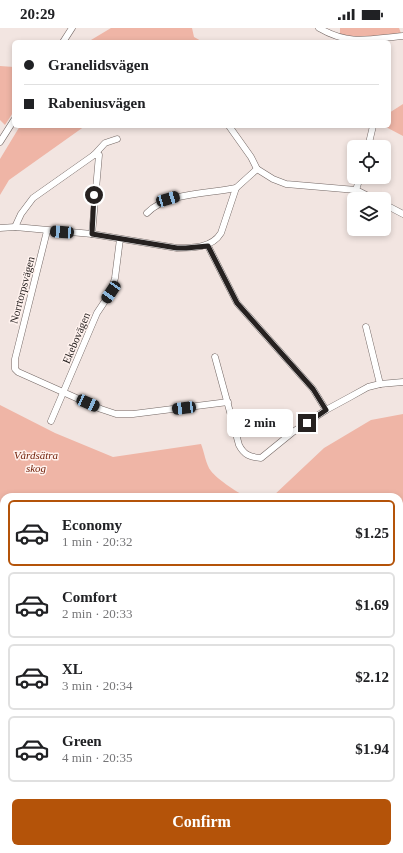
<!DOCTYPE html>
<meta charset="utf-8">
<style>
body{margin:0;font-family:"Times New Roman",serif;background:#f6f6f6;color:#202124;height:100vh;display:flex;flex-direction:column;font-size:15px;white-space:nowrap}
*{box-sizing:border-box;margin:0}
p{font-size:13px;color:#757577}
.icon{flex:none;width:22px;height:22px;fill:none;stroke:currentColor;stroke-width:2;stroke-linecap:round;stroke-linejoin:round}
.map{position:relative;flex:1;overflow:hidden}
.sheet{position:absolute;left:0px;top:465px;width:403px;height:360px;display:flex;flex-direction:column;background:#fff;border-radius:12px 12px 0 0;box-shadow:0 2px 6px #0003}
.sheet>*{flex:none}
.top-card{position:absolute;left:12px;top:12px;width:379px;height:88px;border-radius:6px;box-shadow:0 2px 6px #0003;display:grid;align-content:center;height:88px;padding:0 12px;background:#fff}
.tools{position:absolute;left:347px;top:112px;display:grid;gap:8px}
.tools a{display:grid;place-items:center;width:44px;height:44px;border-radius:6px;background:#fff;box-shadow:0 2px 6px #0003;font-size:20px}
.end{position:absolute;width:18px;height:18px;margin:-9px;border:5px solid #262120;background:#fff;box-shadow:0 0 0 2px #fff}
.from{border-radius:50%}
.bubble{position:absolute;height:28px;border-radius:6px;background:#fff;box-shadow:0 2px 6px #0003;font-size:13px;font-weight:600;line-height:28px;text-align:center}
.car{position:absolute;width:12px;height:24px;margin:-12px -6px;border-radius:5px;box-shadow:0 0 3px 1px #0007;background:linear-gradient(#222 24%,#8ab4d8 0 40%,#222 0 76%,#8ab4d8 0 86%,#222 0)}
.top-card b{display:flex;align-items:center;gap:14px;height:38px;font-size:15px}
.top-card b+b{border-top:1px solid #e0e0e0}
.top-card i{width:10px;height:10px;background:#202124}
ul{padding:7px 0 0;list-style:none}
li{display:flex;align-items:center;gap:12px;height:66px;margin:0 8px 6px;padding:0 4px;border:2px solid #e0e0e0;border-radius:6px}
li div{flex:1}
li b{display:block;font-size:15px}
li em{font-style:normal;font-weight:600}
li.current{border-color:#b45309}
li>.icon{width:36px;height:36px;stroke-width:1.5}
.primary-button{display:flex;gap:8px;margin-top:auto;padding:8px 12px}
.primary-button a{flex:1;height:46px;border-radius:6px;background:#b45309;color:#fff;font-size:16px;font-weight:600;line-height:46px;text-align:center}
.status{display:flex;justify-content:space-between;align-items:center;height:28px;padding:0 20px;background:#fff;direction:ltr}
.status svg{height:11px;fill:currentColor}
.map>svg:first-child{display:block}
.green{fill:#efb5a6}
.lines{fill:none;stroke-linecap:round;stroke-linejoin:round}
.minor-casing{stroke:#736764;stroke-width:7}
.minor{stroke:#fff;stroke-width:6}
.route{stroke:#262120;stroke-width:5}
.labels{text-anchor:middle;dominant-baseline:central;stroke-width:3;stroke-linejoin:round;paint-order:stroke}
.street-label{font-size:11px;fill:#262120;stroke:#fff2ee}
.park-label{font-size:11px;font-style:italic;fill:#6e1c04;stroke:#fff2ee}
</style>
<div class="status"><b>20:29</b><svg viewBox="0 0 49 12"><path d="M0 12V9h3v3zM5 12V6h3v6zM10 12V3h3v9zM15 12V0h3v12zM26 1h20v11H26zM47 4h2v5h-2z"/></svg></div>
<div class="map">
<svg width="403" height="825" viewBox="0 0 403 825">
<rect width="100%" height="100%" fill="#f2e5e1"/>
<g class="green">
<polygon points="111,0 192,0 194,9 203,14 91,14 91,12"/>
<polygon points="340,0 399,0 402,8 340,10"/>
<polygon points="0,38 14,39 14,83 5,97 0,92"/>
<polygon points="403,76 403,108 384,98 389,98 389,85"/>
<polygon points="20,98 85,98 9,152 0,167 0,131"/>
<path d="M0,377L55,405L113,429L201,416C204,423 206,437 211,443C216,450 241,468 249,469H4V771L0,766Z"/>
<polygon points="403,386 403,623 399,616 399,469 272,469 324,420 371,392"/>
<polygon points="157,821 221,821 223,825 159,825"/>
<polygon points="323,821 356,821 353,825 316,825"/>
</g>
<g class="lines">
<defs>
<g id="minor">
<path d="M319,0C350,18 369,11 403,8"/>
<polyline points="63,14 72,0"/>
<polyline points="229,98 251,129 257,141 273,151 286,156 356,162 374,171"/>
<polyline points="0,114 14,92"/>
<polyline points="368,119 373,98"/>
<polyline points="356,162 360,149"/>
<polyline points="384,176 403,186"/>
<path d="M147,185C168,164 208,166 236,160"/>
<polyline points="15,199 21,186 33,170 94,127 105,115 117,111"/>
<path d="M0,200L15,199L92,206L177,220C193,220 212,220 221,205L236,160L257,141"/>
<polyline points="47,203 15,331 15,341 18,344 101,381 116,386 133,386 228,374"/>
<polyline points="92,206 99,127 94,127"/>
<polyline points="208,218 237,275 313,361 326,382"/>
<polyline points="366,299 380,356"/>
<path d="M215,329L239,417C244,427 250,429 261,430L293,404L326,382L350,369L368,359L380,356L403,354"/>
<polyline points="51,393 97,285 111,264 115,250 120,211"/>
<polyline points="399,812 403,809"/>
<polyline points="70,821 72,825"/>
<polyline points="375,825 384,821"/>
</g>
</defs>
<use href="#minor" class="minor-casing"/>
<use href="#minor" class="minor"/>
</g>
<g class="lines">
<polyline class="route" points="94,167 92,206 177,220 186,220 208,218 237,275 313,361 326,382 307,395"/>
</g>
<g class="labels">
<g class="street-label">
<text transform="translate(22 262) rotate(-75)">Norrtorpsvägen</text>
<text transform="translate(76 310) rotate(-67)">Ekebovägen</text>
</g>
<g class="park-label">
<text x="36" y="427">Vårdsätra<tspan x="36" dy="13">skog</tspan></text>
</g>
</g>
</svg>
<div class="tools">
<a><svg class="icon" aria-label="locate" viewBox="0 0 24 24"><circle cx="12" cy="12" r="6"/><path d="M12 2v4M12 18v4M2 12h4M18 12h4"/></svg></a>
<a><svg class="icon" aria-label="layers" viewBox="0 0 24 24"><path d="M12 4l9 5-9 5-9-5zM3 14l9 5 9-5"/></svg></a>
</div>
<i class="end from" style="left:94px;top:167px"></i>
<i class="end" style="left:307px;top:395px"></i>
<div class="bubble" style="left:227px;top:381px;width:66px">2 min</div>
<i class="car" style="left:168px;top:171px;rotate:74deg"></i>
<i class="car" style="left:62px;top:204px;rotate:274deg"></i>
<i class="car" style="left:111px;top:264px;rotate:214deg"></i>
<i class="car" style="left:88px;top:375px;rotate:114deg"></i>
<i class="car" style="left:184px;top:380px;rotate:263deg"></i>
<div class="top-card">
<b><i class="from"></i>Granelidsvägen</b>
<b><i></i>Rabeniusvägen</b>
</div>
<section class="sheet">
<ul>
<li class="current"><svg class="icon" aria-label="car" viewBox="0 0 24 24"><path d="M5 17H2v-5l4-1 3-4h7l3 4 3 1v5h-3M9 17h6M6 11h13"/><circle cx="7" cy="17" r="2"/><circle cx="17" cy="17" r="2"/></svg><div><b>Economy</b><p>1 min · 20:32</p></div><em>$1.25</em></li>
<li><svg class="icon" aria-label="car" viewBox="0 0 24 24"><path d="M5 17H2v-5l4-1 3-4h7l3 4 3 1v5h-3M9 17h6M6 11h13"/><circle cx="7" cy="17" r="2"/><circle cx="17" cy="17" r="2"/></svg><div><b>Comfort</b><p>2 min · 20:33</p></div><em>$1.69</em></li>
<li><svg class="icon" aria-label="car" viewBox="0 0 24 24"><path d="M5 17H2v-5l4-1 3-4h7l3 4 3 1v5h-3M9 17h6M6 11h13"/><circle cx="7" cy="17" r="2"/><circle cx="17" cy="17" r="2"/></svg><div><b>XL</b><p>3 min · 20:34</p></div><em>$2.12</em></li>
<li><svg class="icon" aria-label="car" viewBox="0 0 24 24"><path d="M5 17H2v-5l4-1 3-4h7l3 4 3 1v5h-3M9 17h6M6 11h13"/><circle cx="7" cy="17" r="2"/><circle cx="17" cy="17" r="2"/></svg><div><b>Green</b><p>4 min · 20:35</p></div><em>$1.94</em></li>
</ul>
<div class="primary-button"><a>Confirm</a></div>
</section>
</div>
